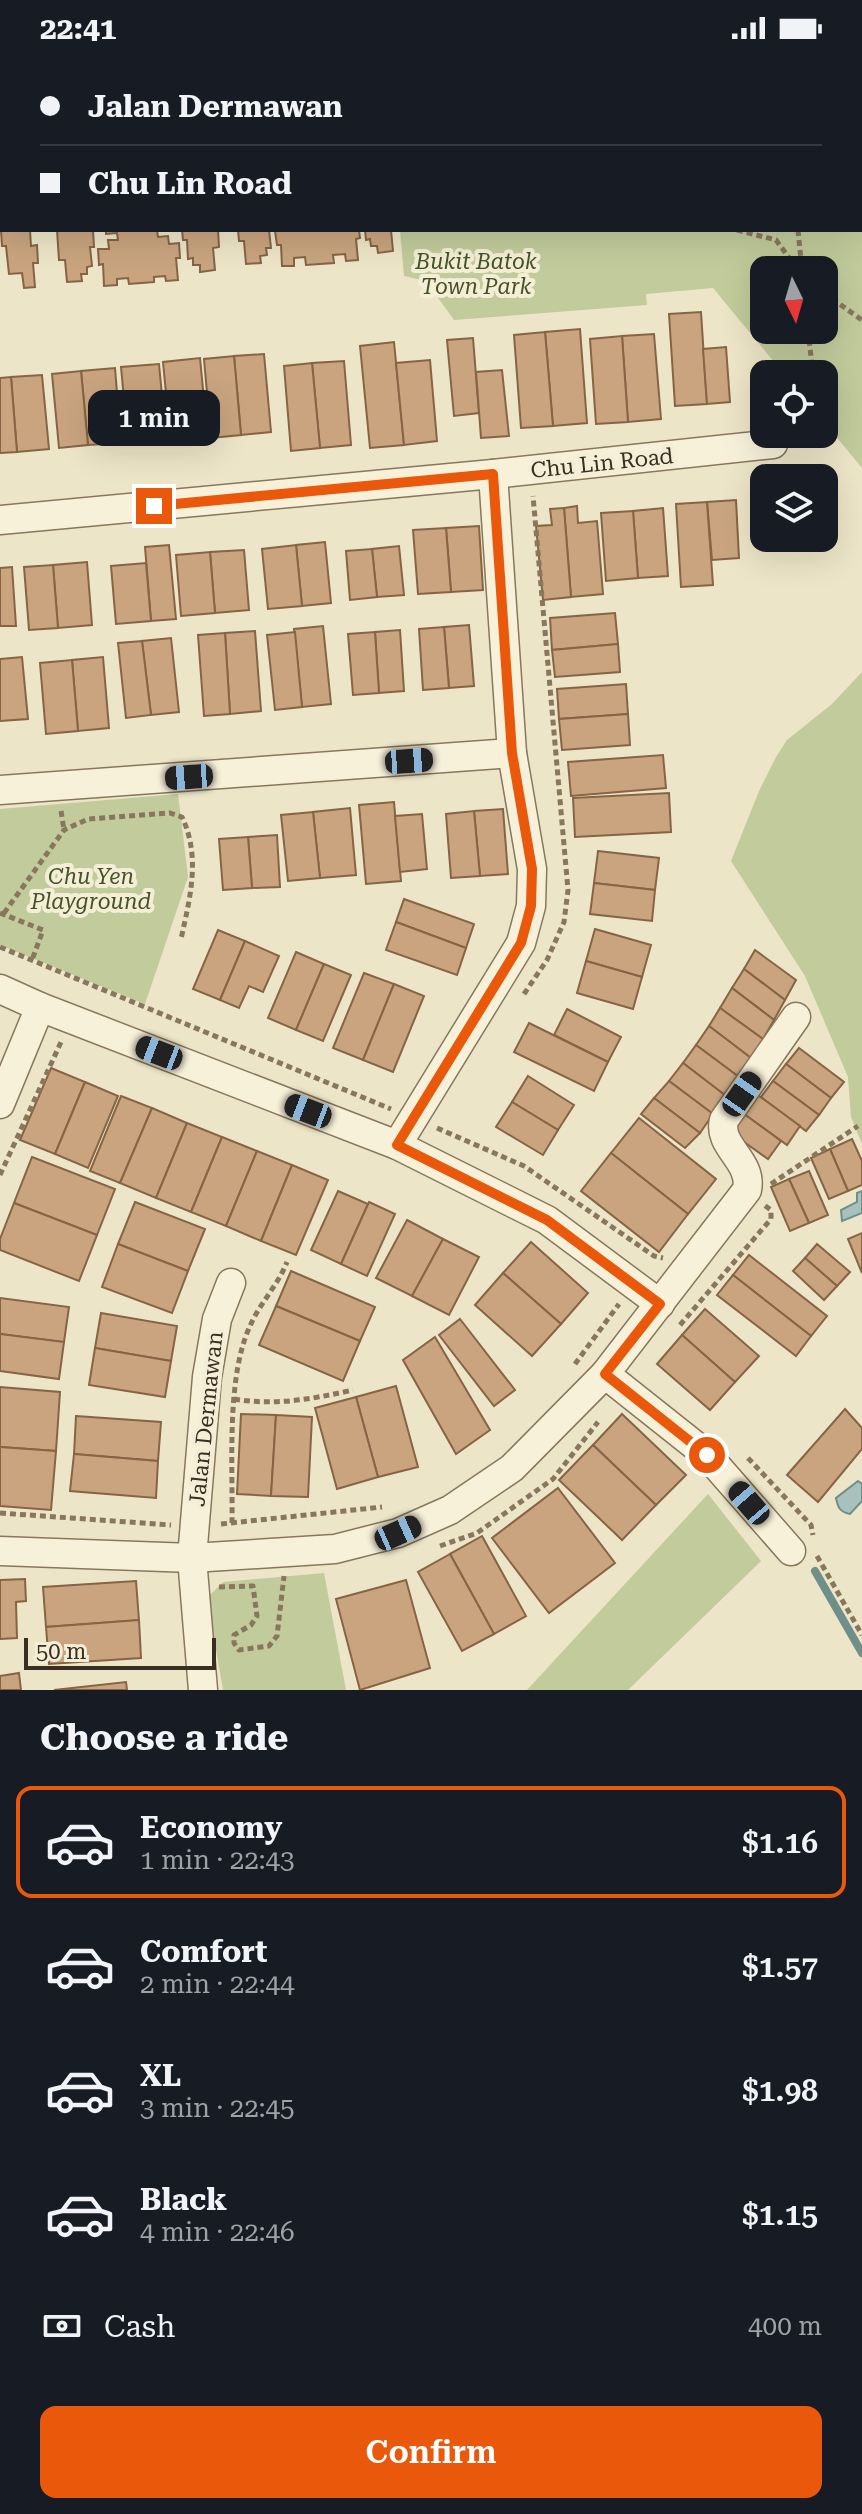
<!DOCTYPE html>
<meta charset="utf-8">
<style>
body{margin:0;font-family:"Roboto Serif",serif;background:#242831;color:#f1f3f6;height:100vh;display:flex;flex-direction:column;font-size:30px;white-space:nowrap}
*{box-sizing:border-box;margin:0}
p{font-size:26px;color:#9ea1a6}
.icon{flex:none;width:44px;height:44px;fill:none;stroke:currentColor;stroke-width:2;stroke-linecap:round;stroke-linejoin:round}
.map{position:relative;height:1634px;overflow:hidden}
.drawer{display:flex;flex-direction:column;background:#171b24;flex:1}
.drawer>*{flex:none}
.guide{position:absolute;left:0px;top:0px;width:862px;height:176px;box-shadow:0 8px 32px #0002;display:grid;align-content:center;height:176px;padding:0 40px;background:#171b24}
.needle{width:52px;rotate:175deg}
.buttons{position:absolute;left:750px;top:200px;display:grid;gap:16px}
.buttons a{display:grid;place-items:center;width:88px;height:88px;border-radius:16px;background:#171b24;box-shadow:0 8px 32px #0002;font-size:40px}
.scale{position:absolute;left:24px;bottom:20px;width:192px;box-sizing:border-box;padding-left:8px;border:4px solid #392e20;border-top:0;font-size:22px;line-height:28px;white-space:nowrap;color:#392e20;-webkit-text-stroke:6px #f4eed6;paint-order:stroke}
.end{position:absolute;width:36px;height:36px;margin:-18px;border:10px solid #ea580c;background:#fff;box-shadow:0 0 0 4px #fff}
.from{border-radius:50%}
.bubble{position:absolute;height:56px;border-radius:16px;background:#171b24;box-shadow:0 8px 32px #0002;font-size:26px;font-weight:600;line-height:56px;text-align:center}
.car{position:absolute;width:24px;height:48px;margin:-24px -12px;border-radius:10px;box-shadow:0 0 6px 2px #0007;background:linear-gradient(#222 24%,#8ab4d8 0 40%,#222 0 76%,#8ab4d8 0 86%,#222 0)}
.guide b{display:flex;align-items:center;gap:28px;height:76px;font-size:30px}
.guide b+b{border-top:2px solid #363941}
.guide i{width:20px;height:20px;background:#f1f3f6}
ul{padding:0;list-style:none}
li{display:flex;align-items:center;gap:24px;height:112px;margin:0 16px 12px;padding:0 24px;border:4px solid transparent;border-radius:16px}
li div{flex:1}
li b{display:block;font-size:30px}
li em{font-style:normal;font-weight:600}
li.active{border-color:#ea580c}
li>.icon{width:72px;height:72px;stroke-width:1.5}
h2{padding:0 40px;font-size:36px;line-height:96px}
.pay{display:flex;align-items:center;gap:20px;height:88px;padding:0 40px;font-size:30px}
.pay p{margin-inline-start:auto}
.cta{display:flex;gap:16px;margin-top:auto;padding:16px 40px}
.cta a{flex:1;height:92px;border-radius:16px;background:#ea580c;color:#fff;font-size:32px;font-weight:600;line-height:92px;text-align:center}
.status{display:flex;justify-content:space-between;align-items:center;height:56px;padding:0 40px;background:#171b24;direction:ltr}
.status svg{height:22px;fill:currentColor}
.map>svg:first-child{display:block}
.green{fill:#c1cb9b;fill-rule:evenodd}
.water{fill:#a8c1bc;stroke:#6f8f8a;stroke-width:2}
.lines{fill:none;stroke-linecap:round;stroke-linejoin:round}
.stream{stroke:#6f8f8a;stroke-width:8}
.building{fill:#c9a47f;stroke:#866444;stroke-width:2}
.minor-casing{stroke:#88775d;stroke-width:31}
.path{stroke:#88775d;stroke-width:5;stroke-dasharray:6 4;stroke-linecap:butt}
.minor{stroke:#f8f1da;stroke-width:28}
.route{stroke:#ea580c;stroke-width:10}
.labels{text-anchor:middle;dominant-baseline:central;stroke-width:8;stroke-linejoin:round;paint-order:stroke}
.park-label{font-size:22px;font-style:italic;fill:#455428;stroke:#f4eed6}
.street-label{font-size:22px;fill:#392e20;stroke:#f4eed6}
</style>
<div class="status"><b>22:41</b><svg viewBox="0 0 49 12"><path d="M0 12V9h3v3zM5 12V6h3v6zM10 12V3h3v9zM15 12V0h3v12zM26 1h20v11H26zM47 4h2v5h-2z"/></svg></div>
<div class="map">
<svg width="862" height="1634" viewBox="0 0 862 1634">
<rect width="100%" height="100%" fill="#ede5c7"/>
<g class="green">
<path d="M300,0H862V412L824,366V318H784L713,232L646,238L647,249L454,264L426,225L404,220L400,174H860V2ZM764,214H824V274H764Z"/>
<polygon points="862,616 862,1088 851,1061 848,1021 805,920 731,805 759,735 776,701 787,684 832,648"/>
<polygon points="178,738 188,821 145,948 0,889 0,753"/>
<polygon points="708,1438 761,1505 628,1634 527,1634"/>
<polygon points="324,1517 346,1634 223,1634 207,1542 223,1526"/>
</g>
<g class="water">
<polygon points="862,1135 862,1157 842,1165 841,1154 857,1146 857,1137"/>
<path d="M858,1425L862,1428V1445L850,1458C840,1456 838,1452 836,1442Z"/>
</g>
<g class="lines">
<polyline class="stream" points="815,1515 862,1597"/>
</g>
<g class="building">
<polygon points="0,160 2,160 2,174 30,174 31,190 37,189 38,207 33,207 35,231 24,232 22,217 9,218 6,190 2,190"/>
<polygon points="57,174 93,174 94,191 90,191 92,210 87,211 87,218 81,218 82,225 67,226 65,204 59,204"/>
<polygon points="106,174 157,174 158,181 168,180 169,188 179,187 180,202 176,202 178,224 166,225 165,220 154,221 154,226 129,228 128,222 117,223 117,229 104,230 103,208 99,209 98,193 109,193 108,184 118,184 117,177 106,178"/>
<polygon points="182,174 218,174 219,191 213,192 215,214 200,216 200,209 193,209 193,202 188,203 187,184 183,184"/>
<polygon points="238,174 269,174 271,192 266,192 267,199 260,200 261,207 246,208 244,185 239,185"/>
<polygon points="359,174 360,182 356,183 358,204 346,205 345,198 333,199 334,207 306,209 305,201 294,202 294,210 282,210 281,189 277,189 275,175"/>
<polygon points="365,174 391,174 393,195 378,197 377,190 371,190 370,183 366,184"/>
<polygon points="701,256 707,348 675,350 669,258"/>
<polygon points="580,273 587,367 553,370 545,276"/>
<polygon points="545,276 553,370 521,372 514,279"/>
<polygon points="654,278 661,363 628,366 622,280"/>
<polygon points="622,280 628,366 596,368 590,283"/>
<polygon points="473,282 479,357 454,360 447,284"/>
<polygon points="394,286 404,389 370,392 360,290"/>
<polygon points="726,291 730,346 707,348 703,293"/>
<polygon points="264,298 271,376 241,379 234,300"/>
<polygon points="234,300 241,379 211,382 204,303"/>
<polygon points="200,302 208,385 171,389 163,306"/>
<polygon points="430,304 437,385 404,389 396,307"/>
<polygon points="344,305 351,389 320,392 312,307"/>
<polygon points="312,307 320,392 291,395 284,310"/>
<polygon points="159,308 166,382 128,386 121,311"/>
<polygon points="115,312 121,387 88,389 81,315"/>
<polygon points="502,314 509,380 481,382 476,316"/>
<polygon points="81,315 88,389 59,392 52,318"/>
<polygon points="42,319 49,393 17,396 11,321"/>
<polygon points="11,321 17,396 0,397 0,322"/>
<polygon points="736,444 739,502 712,504 707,446"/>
<polygon points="707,446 713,529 681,531 676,448"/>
<polygon points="577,450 578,467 597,465 603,538 571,541 564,452"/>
<polygon points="564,452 571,541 543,544 536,470 552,469 550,453"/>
<polygon points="663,452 668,520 638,522 633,455"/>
<polygon points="633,455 638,522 606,525 601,457"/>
<polygon points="479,470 483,534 451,536 446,472"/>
<polygon points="446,472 451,536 418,538 413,474"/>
<polygon points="325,486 331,547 302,550 296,489"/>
<polygon points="169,489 176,563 151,565 145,491"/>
<polygon points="296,489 302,550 268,553 262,493"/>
<polygon points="399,490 404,539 377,541 372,493"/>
<polygon points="372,493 377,541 350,544 346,495"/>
<polygon points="244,494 249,554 215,557 210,496"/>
<polygon points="210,496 215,557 181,560 176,499"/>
<polygon points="87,506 92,569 58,572 53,509"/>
<polygon points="146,507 151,565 116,568 111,510"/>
<polygon points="53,509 58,572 29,574 24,511"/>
<polygon points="12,511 16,570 0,570 0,512"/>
<polygon points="615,557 618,588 552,594 550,562"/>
<polygon points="469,569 474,630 449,632 444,571"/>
<polygon points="323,570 331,648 302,651 294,573"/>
<polygon points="444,571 449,632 423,634 419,573"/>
<polygon points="400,574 404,635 379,637 375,576"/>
<polygon points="255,575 261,655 230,658 225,577"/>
<polygon points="295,576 302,651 275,654 267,579"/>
<polygon points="375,576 379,637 353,639 348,578"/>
<polygon points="225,577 230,658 204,660 198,579"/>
<polygon points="171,582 179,656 151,659 142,585"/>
<polygon points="142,585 151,659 126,662 118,587"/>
<polygon points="618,588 620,616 555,621 552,594"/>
<polygon points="22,601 28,663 0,665 0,603"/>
<polygon points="103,601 109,672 78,675 72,604"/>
<polygon points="72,604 78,675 46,678 40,607"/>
<polygon points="626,628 628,658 559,663 557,633"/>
<polygon points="628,658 630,689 562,694 559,663"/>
<polygon points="663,699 666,732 571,740 568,706"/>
<polygon points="669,737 671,776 575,781 573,742"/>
<polygon points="394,746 401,825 366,828 359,749"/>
<polygon points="350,752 356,819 320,822 313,756"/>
<polygon points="503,753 508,818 480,820 474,755"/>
<polygon points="474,755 480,820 451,822 446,758"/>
<polygon points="313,756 320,822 288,825 281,759"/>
<polygon points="422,758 427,813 400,816 395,760"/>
<polygon points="277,779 280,831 252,832 248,781"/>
<polygon points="248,781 252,832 223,834 219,783"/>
<polygon points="598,795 659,802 655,834 594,827"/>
<polygon points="594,827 655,834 652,865 590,858"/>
<polygon points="404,843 474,868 466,892 396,866"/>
<polygon points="396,866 466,892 457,919 386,894"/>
<polygon points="595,873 651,889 642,921 586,905"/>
<polygon points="218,874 245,885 220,944 193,933"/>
<polygon points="245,885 279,900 263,936 249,930 239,952 220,944"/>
<polygon points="755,894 796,924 785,944 744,913"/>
<polygon points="296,896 324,908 296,974 268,962"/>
<polygon points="586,905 642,921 633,953 577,937"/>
<polygon points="324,908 351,919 323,985 296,974"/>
<polygon points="744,913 785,944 774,964 732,932"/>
<polygon points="364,917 394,928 363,1004 333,992"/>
<polygon points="394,928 424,940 393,1016 363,1004"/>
<polygon points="732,932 774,964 763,983 720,952"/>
<polygon points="720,952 763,983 751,1002 709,970"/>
<polygon points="567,953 621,981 608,1006 554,979"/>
<polygon points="529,967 608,1006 594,1035 514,996"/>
<polygon points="709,970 751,1002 739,1021 696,989"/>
<polygon points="696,989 739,1021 726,1040 683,1007"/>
<polygon points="799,992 844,1026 831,1042 786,1008"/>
<polygon points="683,1007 726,1040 713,1058 669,1025"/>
<polygon points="786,1008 831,1042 819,1059 773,1025"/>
<polygon points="51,1012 85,1026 55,1098 20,1084"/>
<polygon points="528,1020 574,1049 558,1074 512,1046"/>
<polygon points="669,1025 713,1058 700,1077 654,1042"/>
<polygon points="773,1025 819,1059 806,1075 761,1041"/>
<polygon points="85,1026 118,1040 88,1112 55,1098"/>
<polygon points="755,1037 800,1070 787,1089 741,1056"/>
<polygon points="121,1040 152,1052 120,1127 90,1115"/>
<polygon points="654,1042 700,1077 685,1092 641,1058"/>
<polygon points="512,1046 558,1074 543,1099 496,1071"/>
<polygon points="152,1052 187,1067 156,1142 120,1127"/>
<polygon points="736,1052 781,1085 768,1103 723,1071"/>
<polygon points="639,1062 716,1123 688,1158 611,1097"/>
<polygon points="187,1067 222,1081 191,1156 156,1142"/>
<polygon points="222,1081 257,1095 226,1170 191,1156"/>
<polygon points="852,1083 862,1105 862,1129 848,1135 830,1093"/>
<polygon points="830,1093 848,1135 829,1143 811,1102"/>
<polygon points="257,1095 292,1109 261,1185 226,1170"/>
<polygon points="611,1097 688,1158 659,1196 581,1135"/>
<polygon points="32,1101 115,1133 97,1179 14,1147"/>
<polygon points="292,1109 328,1124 296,1199 261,1185"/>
<polygon points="809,1115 828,1159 809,1167 789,1123"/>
<polygon points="789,1123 809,1167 790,1175 771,1131"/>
<polygon points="338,1135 368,1148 341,1208 311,1194"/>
<polygon points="135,1146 205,1173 188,1215 118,1188"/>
<polygon points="369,1146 395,1158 367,1220 341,1208"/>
<polygon points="14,1147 97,1179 79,1225 0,1194 0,1183"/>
<polygon points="407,1164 443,1183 412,1240 376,1222"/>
<polygon points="862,1177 862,1217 848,1183"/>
<polygon points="443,1183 479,1201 449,1259 412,1240"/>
<polygon points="531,1186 588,1237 561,1268 503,1217"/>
<polygon points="118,1188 188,1215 172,1257 102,1231"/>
<polygon points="817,1188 850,1216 837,1230 805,1202"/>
<polygon points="749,1199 827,1260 811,1280 733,1219"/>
<polygon points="805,1202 837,1230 824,1244 793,1215"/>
<polygon points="291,1215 375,1251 360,1285 276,1250"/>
<polygon points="503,1217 561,1268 532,1300 475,1249"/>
<polygon points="733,1219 811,1280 796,1300 717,1239"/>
<polygon points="0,1242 69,1251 64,1286 0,1278"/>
<polygon points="276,1250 360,1285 343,1325 259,1289"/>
<polygon points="705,1253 759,1300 735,1326 682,1279"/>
<polygon points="101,1257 177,1270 171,1305 95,1292"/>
<polygon points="460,1263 515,1334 494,1350 439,1279"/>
<polygon points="0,1278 64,1286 59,1323 0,1315"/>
<polygon points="682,1279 735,1326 710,1354 657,1308"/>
<polygon points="435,1281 490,1374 456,1398 403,1304"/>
<polygon points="95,1292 171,1305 165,1341 89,1329"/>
<polygon points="396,1330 418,1411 378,1421 356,1341"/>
<polygon points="0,1331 60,1336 56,1395 0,1391"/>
<polygon points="356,1341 378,1421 337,1433 315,1352"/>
<polygon points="845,1353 862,1372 862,1393 818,1446 787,1419"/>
<polygon points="241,1358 276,1359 271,1440 237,1438"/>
<polygon points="622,1358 686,1419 656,1449 593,1389"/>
<polygon points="276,1359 312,1361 308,1441 271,1440"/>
<polygon points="76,1360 161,1366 158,1405 74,1398"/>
<polygon points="593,1389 656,1449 622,1484 559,1424"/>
<polygon points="0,1391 56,1395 51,1454 0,1450"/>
<polygon points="74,1398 158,1405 156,1442 70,1435"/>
<polygon points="558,1432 615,1507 549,1557 492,1482"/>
<polygon points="482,1480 526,1560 494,1578 450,1498"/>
<polygon points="450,1498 494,1578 462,1595 418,1516"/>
<polygon points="25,1523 26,1545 16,1546 17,1582 0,1583 0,1524"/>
<polygon points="406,1524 430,1612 360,1634 336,1543"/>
<polygon points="136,1525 139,1564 46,1571 43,1531"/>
<polygon points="139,1564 141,1602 49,1608 46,1571"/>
<polygon points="19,1617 21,1634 0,1634 0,1620"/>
<polygon points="126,1626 127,1634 54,1634"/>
</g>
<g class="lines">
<defs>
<g id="minor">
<polyline points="0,464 493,418 773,388"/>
<polyline points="0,734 512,697"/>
<polyline points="0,933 40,951 397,1089 547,1164 660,1248"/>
<polyline points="0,1048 40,951"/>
<polyline points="397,1089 521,887 531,850 532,813 512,697 493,418"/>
<polyline points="605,1318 707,1399 791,1495"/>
<path d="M0,1495L192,1502L335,1493L398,1477L450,1454L512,1412L605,1318L747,1134C753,1104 717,1091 724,1064L796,961"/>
<polyline points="203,1634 192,1502 207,1321 217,1263 231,1227"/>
</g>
</defs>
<use href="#minor" class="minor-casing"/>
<g class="path">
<polyline points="428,0 430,2"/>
<polyline points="704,0 705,2"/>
<polyline points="820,2 821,0"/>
<polyline points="737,174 776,184 798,214"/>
<polyline points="798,174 802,214"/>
<polyline points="824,237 862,264"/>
<polyline points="808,274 813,318"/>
<polyline points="61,755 64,774"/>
<polyline points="0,857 43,874 32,904"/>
<path d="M4,857L64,774L88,763L170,757L182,761C201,801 190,842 181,883"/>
<polyline points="0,891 391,1053"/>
<polyline points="524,938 547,904 564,866 568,834 533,440"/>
<polyline points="437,1072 524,1110 654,1200 663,1202"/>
<polyline points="0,1119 62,984"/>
<polyline points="771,1128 858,1070"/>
<polyline points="680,1269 771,1163 771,1154 764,1149"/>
<polyline points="575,1308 619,1248"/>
<path d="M234,1343C276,1350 312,1343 353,1334"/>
<polyline points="748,1402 811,1469 813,1479"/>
<polyline points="0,1457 171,1469"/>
<path d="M232,1467C233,1409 226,1322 250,1270C260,1247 278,1229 287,1206"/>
<polyline points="221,1468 382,1451"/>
<polyline points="440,1490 477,1477 553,1423 598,1366"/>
<polyline points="817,1500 862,1579"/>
<polyline points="219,1531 253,1530 257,1560 251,1569 234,1579 234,1587 239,1594 269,1590 277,1580 284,1520"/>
</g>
<use href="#minor" class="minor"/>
</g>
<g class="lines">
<polyline class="route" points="154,450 493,418 512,697 532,813 531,850 521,887 397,1089 547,1164 660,1248 605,1318 707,1399"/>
</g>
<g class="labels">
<g class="park-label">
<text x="476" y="205">Bukit Batok<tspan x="476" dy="25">Town Park</tspan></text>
<text x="91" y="820">Chu Yen<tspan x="91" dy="25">Playground</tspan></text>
</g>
<g class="street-label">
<text transform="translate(602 407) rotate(-6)">Chu Lin Road</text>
<text transform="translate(206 1363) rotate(-84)">Jalan Dermawan</text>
</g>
</g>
</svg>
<div class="buttons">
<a><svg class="needle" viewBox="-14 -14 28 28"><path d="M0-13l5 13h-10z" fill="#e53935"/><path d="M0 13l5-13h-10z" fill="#9ea1a6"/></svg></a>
<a><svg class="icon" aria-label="locate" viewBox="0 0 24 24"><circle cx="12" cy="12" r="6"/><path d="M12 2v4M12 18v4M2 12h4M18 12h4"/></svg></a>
<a><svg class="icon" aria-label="layers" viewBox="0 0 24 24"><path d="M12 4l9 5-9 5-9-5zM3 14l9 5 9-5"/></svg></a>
</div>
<div class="scale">50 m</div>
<i class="end from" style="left:707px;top:1399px"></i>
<i class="end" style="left:154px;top:450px"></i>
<div class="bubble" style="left:88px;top:334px;width:132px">1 min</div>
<i class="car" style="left:409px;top:705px;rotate:86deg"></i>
<i class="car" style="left:189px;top:721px;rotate:266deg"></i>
<i class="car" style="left:159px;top:997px;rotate:291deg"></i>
<i class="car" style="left:742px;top:1038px;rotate:35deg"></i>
<i class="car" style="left:308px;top:1055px;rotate:291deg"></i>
<i class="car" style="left:749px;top:1447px;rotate:319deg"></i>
<i class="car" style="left:398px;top:1477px;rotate:66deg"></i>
<div class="guide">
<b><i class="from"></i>Jalan Dermawan</b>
<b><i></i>Chu Lin Road</b>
</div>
</div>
<section class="drawer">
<h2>Choose a ride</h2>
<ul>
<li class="active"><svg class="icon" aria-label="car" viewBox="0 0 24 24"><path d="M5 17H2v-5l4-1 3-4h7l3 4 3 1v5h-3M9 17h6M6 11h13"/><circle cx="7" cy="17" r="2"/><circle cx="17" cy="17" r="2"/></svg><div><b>Economy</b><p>1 min · 22:43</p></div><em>$1.16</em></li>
<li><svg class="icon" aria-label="car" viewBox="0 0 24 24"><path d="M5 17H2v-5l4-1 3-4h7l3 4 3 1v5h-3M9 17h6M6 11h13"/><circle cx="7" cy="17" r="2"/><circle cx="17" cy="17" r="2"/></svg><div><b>Comfort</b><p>2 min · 22:44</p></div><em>$1.57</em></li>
<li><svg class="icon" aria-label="car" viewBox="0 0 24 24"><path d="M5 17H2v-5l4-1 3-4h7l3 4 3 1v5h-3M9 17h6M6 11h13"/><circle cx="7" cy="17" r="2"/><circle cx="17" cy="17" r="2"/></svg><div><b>XL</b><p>3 min · 22:45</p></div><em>$1.98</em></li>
<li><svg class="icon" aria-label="car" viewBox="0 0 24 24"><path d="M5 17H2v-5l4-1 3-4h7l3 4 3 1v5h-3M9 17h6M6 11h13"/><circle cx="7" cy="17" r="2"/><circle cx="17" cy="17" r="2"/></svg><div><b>Black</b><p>4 min · 22:46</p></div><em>$1.15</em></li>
</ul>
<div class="pay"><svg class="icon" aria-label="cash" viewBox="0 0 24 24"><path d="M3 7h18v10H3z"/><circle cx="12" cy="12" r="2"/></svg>Cash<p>400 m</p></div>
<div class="cta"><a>Confirm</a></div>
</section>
